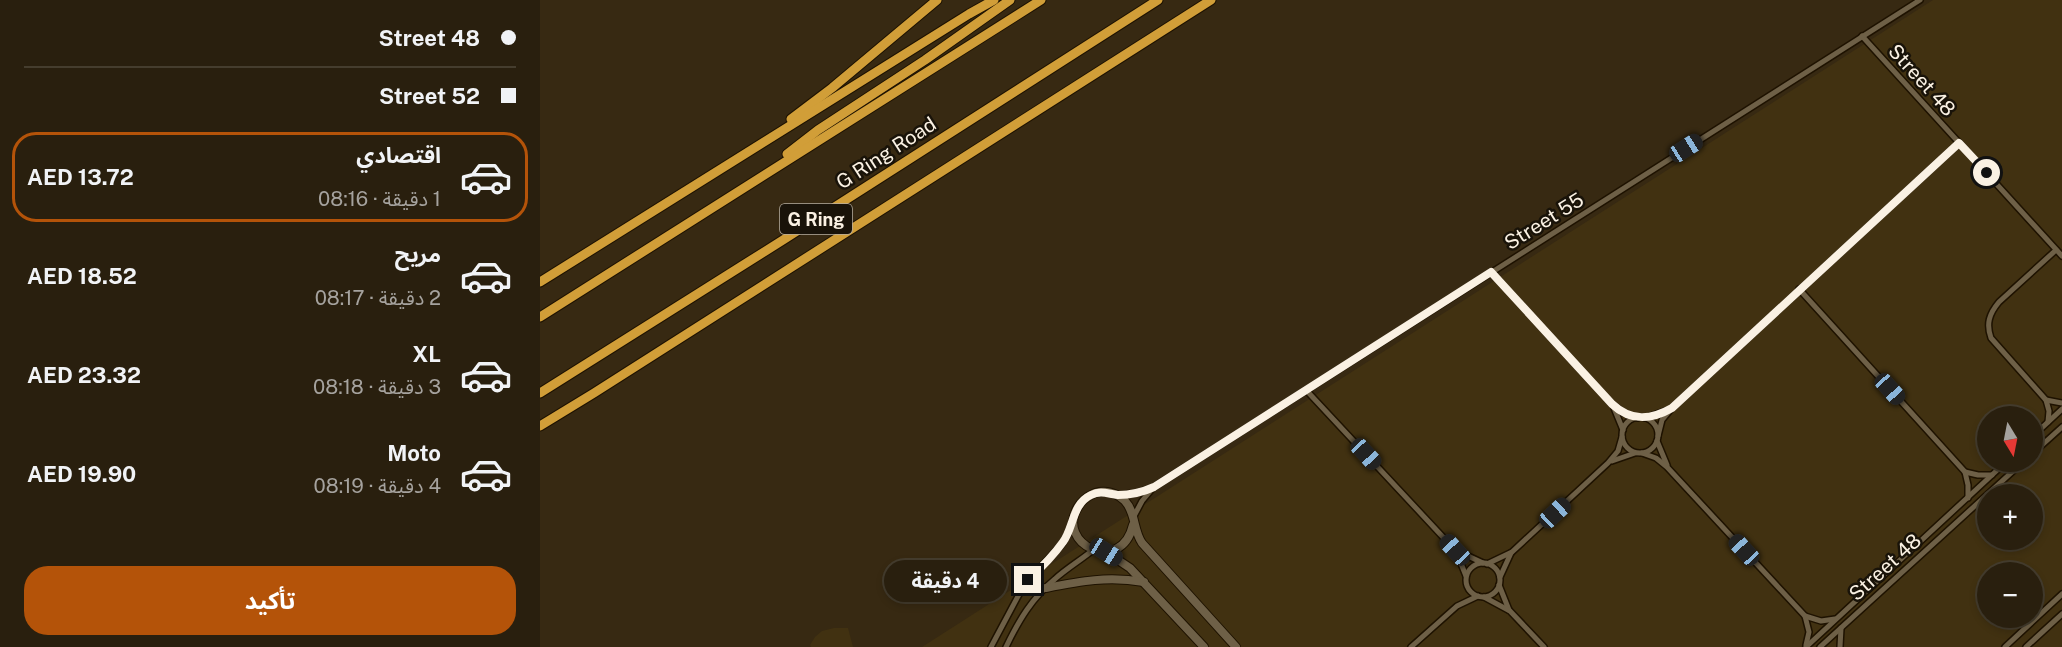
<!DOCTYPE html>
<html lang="ar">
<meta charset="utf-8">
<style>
body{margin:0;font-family:"Public Sans","Noto Sans Arabic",sans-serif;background:#352c1c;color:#f1f3f6;direction:rtl;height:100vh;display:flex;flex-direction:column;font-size:22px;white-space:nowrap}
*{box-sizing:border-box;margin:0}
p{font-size:20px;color:#a5a29e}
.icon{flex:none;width:33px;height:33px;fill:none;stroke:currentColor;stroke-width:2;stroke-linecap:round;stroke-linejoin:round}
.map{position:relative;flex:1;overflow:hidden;direction:ltr}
.details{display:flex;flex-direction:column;background:#291f0e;width:540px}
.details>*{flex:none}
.guide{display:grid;align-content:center;height:132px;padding:0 24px;background:#291f0e}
.needle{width:39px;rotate:170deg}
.buttons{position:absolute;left:1437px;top:406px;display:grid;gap:12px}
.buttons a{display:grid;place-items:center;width:66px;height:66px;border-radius:50%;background:#291f0e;box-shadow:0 3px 9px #0003,0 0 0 2px #453d2e;font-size:30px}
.end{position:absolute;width:27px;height:27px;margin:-14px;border:8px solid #faf1e3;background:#111;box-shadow:0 0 0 3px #111}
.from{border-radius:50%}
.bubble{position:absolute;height:42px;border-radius:21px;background:#291f0e;box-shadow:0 3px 9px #0003,0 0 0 2px #453d2e;font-size:20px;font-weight:700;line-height:42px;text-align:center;direction:rtl}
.car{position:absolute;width:18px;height:36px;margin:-18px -9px;border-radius:8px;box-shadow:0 0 4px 2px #0007;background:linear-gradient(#222 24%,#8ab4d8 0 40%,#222 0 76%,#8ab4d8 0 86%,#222 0)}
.guide b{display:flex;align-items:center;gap:21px;height:57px;font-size:22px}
.guide b+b{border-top:2px solid #453d2e}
.guide i{width:15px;height:15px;background:#f1f3f6}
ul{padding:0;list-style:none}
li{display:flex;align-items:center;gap:18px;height:90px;margin:0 12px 9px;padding:0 12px;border:3px solid transparent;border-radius:24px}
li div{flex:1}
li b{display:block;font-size:22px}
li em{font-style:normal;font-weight:700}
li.on{border-color:#b45309}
li>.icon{width:54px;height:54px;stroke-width:1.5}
.primary-button{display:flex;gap:12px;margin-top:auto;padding:12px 24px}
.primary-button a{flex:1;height:69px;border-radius:24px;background:#b45309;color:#fff;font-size:24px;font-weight:700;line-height:69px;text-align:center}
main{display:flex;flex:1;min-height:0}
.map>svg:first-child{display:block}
.built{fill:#413111;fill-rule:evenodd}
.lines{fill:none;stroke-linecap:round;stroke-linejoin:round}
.street-casing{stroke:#1e1200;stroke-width:8}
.secondary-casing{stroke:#1e1200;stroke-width:10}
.highway-casing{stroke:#1e1200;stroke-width:11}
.street{stroke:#6e6047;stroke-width:5}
.secondary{stroke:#6e6047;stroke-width:8}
.highway{stroke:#d19e38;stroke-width:9}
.route{stroke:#faf1e3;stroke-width:8}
.labels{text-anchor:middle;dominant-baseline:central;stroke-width:5;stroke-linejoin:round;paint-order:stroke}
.shield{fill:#191309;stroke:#b6aea2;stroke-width:1.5}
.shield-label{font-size:18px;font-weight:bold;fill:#faf1e3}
.street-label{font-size:20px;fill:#faf1e3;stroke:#191309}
</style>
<main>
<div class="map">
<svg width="1522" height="647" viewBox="0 0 1522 647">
<rect width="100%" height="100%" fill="#372912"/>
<g class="built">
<path d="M1393,0H1522V647H382ZM1448,417H1492V462H1448ZM1448,495H1492V540H1448ZM1448,573H1492V618H1448Z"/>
<polygon points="294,628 308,628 313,647 271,647 270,645 275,637 282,631"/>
</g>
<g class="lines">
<defs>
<g id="street">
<polyline points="1322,36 1522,256"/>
<polyline points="951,272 1072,404 1084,413 1098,418"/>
<polyline points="1259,289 1425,472 1428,485 1428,498"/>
<polyline points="766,390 915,550 943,563"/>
<polyline points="1506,400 1522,403"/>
<polyline points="1074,408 1083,430"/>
<circle cx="1100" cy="435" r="18"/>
<polyline points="1105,418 1128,410"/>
<path d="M1508,422L1509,411L1506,400L1451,338C1446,324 1449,314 1459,302L1516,250"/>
<polyline points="1118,436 1122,420 1132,408 1419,143"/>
<polyline points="1492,437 1522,409"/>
<polyline points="1117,441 1127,465"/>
<polyline points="1102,453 1116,458 1127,467 1265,616 1269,632 1266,645"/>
<polyline points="1492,454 1522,427"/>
<polyline points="1072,461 1095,453"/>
<polyline points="1425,472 1438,475 1452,475"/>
<polyline points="577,495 596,493 614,487 1380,0"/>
<polyline points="593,518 602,501 612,489"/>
<polyline points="916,551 926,576"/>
<circle cx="943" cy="580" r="17"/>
<polyline points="947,564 972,552 1068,463 1078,451 1082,437"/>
<polyline points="960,577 971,553"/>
<polyline points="959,585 969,610"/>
<polyline points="944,597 970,611 1004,647"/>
<polyline points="1265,616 1281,621 1295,619"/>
<polyline points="451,647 484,585 523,543 533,524"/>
<path d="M466,647C479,620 492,598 515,579C527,568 541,560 553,550"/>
<polyline points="871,647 917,606 938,596"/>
<polyline points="1266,647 1466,462"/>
<polyline points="1280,647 1483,462"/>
<polyline points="1300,647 1301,628"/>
<polyline points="1465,647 1522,594"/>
<polyline points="1486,647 1522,614"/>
</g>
<g id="secondary">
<path d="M593,525C581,576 515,544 538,507C542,500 548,496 555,493C566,490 577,493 585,501C596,513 593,530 602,543L696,647"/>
<polyline points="566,552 590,568 664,647"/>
<path d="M506,588C541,581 568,576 604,582"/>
</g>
<g id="highway">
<polyline points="251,119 292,88 397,0"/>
<polyline points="247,154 278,130 385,60 470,0"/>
<polyline points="0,282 429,14 454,0"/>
<polyline points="0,317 501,0"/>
<polyline points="0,393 243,240 618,0"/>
<polyline points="0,426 54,393 671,0"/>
</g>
</defs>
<use href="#street" class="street-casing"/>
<use href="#secondary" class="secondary-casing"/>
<use href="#highway" class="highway-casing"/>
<use href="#street" class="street"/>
<use href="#secondary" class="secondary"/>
<use href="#highway" class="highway"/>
</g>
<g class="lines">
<path class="route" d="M488,580C500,569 513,556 523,542C534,527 532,504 551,495C561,490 568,494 578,495C590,495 603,492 614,487L951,272L1072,404C1091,422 1111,420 1132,408L1419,143L1447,173"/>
</g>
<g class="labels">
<rect class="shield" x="240" y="204" width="72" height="30" rx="4.5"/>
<g class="shield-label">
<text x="276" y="219">G Ring</text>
</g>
<g class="street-label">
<text transform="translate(1382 80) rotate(48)">Street 48</text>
<text transform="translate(346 153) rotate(-33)">G Ring Road</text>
<text transform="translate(1004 221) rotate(-32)">Street 55</text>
<text transform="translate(1345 567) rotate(-42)">Street 48</text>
</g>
</g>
</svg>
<div class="buttons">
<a><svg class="needle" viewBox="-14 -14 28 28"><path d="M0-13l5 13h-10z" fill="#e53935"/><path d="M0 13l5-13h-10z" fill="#a5a29e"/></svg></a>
<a>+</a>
<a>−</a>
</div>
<i class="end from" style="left:1447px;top:173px"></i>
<i class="end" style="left:488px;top:580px"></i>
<div class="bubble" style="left:344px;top:560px;width:123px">4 دقيقة</div>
<i class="car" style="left:1146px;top:148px;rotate:58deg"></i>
<i class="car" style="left:1350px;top:389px;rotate:138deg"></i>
<i class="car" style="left:826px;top:454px;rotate:137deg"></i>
<i class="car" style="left:1015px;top:513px;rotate:47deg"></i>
<i class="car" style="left:915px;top:550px;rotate:317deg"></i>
<i class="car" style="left:1204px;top:550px;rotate:317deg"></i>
<i class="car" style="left:566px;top:552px;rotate:122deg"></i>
</div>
<section class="details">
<div class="guide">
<b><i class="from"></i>Street 48</b>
<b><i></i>Street 52</b>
</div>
<ul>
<li class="on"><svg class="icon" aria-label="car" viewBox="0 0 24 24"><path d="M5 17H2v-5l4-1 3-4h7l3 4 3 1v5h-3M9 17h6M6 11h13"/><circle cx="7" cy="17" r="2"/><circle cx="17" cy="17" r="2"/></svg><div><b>اقتصادي</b><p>1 دقيقة · 08:16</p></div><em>AED 13.72</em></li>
<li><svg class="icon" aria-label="car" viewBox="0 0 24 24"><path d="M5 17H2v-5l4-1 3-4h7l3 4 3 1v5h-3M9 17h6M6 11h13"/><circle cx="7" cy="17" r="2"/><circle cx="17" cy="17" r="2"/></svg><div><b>مريح</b><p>2 دقيقة · 08:17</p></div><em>AED 18.52</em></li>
<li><svg class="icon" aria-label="car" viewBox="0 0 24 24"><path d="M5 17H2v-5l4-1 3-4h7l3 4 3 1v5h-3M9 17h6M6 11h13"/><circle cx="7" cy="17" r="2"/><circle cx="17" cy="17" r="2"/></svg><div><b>XL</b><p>3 دقيقة · 08:18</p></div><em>AED 23.32</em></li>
<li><svg class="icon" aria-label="car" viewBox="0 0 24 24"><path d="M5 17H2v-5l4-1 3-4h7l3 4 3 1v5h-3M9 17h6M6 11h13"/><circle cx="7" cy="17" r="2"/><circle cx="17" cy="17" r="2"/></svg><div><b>Moto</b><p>4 دقيقة · 08:19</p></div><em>AED 19.90</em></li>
</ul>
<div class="primary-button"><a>تأكيد</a></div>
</section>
</main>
